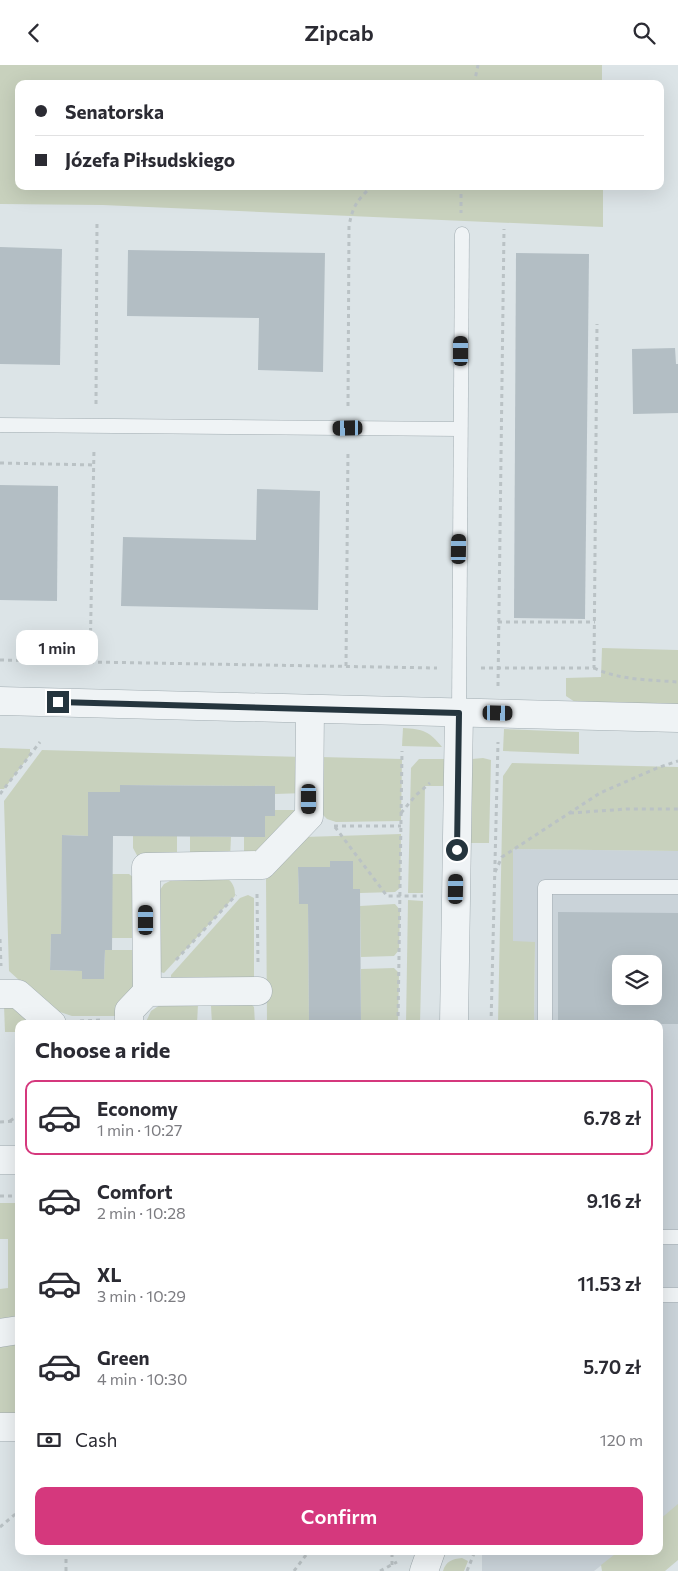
<!DOCTYPE html>
<meta charset="utf-8">
<style>
body{margin:0;font-family:Commissioner,sans-serif;background:#f7f7f7;color:#2b2b33;height:100vh;display:flex;flex-direction:column;font-size:19px;white-space:nowrap}
*{box-sizing:border-box;margin:0}
p{font-size:16px;color:#7c7c81}
.icon{flex:none;width:28px;height:28px;fill:none;stroke:currentColor;stroke-width:2;stroke-linecap:round;stroke-linejoin:round}
.map{position:relative;flex:1;overflow:hidden}
.sheet{position:absolute;left:15px;top:955px;width:648px;height:535px;display:flex;flex-direction:column;background:#fff;border-radius:10px;box-shadow:0 5px 20px #0002}
.sheet>*{flex:none}
.guide{position:absolute;left:15px;top:15px;width:649px;height:110px;border-radius:10px;box-shadow:0 5px 20px #0002;display:grid;align-content:center;height:110px;padding:0 20px;background:#fff}
.tools{position:absolute;left:612px;top:890px;display:grid;gap:10px}
.tools a{display:grid;place-items:center;width:50px;height:50px;border-radius:10px;background:#fff;box-shadow:0 5px 20px #0002;font-size:25px}
.end{position:absolute;width:22px;height:22px;margin:-11px;border:6px solid #25353e;background:#fff;box-shadow:0 0 0 2px #fff}
.from{border-radius:50%}
.bubble{position:absolute;height:35px;border-radius:10px;background:#fff;box-shadow:0 5px 20px #0002;font-size:16px;font-weight:600;line-height:35px;text-align:center}
.car{position:absolute;width:15px;height:30px;margin:-15px -8px;border-radius:6px;box-shadow:0 0 4px 1px #0007;background:linear-gradient(#222 24%,#8ab4d8 0 40%,#222 0 76%,#8ab4d8 0 86%,#222 0)}
.guide b{display:flex;align-items:center;gap:18px;height:48px;font-size:19px}
.guide b+b{border-top:1px solid #e1e1e2}
.guide i{width:12px;height:12px;background:#2b2b33}
ul{padding:0;list-style:none}
li{display:flex;align-items:center;gap:15px;height:75px;margin:0 10px 8px;padding:0 10px;border:2px solid transparent;border-radius:10px}
li div{flex:1}
li b{display:block;font-size:19px}
li em{font-style:normal;font-weight:600}
li.on{border-color:#d5387d}
li>.icon{width:45px;height:45px;stroke-width:1.5}
h2{padding:0 20px;font-size:22px;line-height:60px}
.pay{display:flex;align-items:center;gap:12px;height:55px;padding:0 20px;font-size:19px}
.pay p{margin-inline-start:auto}
.button{display:flex;gap:10px;margin-top:auto;padding:10px 20px}
.button a{flex:1;height:58px;border-radius:10px;background:#d5387d;color:#fff;font-size:20px;font-weight:600;line-height:58px;text-align:center}
header{display:flex;justify-content:space-between;align-items:center;height:65px;padding:0 20px;background:#fff;font-size:22px;font-weight:600}
.map>svg:first-child{display:block}
.built{fill:#cad3d9;fill-rule:evenodd}
.green{fill:#c8d1bd}
.building{fill:#b3bec4;fill-rule:evenodd}
.lines{fill:none;stroke-linecap:round;stroke-linejoin:round}
.lane-casing{stroke:#a1acb1;stroke-width:15}
.street-casing{stroke:#a1acb1;stroke-width:29}
.path{stroke:#bac2c5;stroke-width:3;stroke-dasharray:4 4;stroke-linecap:butt}
.lane{stroke:#eff3f5;stroke-width:14}
.street{stroke:#eff3f5;stroke-width:28}
.route{stroke:#25353e;stroke-width:6}
</style>
<header><svg class="icon" aria-label="back" viewBox="0 0 24 24"><path d="M15 5l-7 7 7 7"/></svg>Zipcab<svg class="icon" aria-label="search" viewBox="0 0 24 24"><circle cx="10" cy="10" r="6"/><path d="M15 15l6 6"/></svg></header>
<div class="map">
<svg width="678" height="1506" viewBox="0 0 678 1506">
<rect width="100%" height="100%" fill="#dce4e7"/>
<g class="built">
<path d="M513,784L678,786V1442L659,1456V959H534L535,878L513,877ZM621,899H654V931H621Z"/>
<polygon points="482,1486 620,1486 594,1506 482,1506"/>
</g>
<g class="green">
<polygon points="0,0 602,0 602,19 19,19 19,121 603,121 603,162 103,140 0,139"/>
<polygon points="602,583 678,585 678,639 575,637 566,631 566,613 601,612"/>
<path d="M403,663C423,664 429,666 442,682L402,681Z"/>
<polygon points="504,664 579,667 579,689 503,686"/>
<polygon points="0,683 30,684 30,690 4,724 0,724"/>
<polygon points="42,685 305,692 305,728 275,729 275,721 121,720 120,727 88,727 88,771 63,770 61,869 51,869 50,905 82,906 82,914 104,914 105,885 138,885 136,934 117,951 72,951 51,944 9,906 4,736"/>
<polygon points="320,692 402,694 401,756 336,757 327,754 319,746"/>
<polygon points="483,693 491,695 489,778 471,778 472,694"/>
<polygon points="419,694 445,694 444,721 425,721 423,828 408,828 411,703"/>
<polygon points="512,698 678,702 678,786 513,784 513,876 535,877 534,959 498,959 503,711"/>
<polygon points="275,745 305,745 264,795 244,787 244,772 265,751 275,751"/>
<polygon points="401,769 400,823 395,827 360,828 360,824 353,824 330,796 330,802 298,802 299,839 308,839 309,959 267,959 266,814 304,772"/>
<polygon points="133,771 177,771 177,792 139,794 133,783"/>
<polygon points="190,771 231,772 230,793 190,794"/>
<polygon points="112,809 129,809 139,817 138,873 112,873"/>
<path d="M226,812C233,818 235,822 235,831L164,908L160,907L158,828L164,819L174,814Z"/>
<polygon points="248,830 254,833 254,916 171,915 171,910 240,833"/>
<polygon points="408,835 423,836 420,959 406,959"/>
<polygon points="395,839 400,845 399,885 394,891 361,892 360,841"/>
<polygon points="394,903 399,908 398,959 361,959 361,904"/>
<polygon points="215,937 250,938 254,942 255,959 212,959 211,941"/>
<polygon points="20,939 42,959 19,959 19,967 5,967 4,940"/>
<polygon points="198,939 197,959 145,959 151,946 160,940"/>
<polygon points="0,1138 19,1138 19,1258 0,1261 0,1224 8,1223 8,1174 0,1174"/>
<polygon points="19,1273 19,1359 0,1354 0,1280"/>
<polygon points="678,1439 678,1495 665,1506 602,1506 601,1500 619,1486 659,1486 659,1455"/>
<path d="M462,1493L468,1496L464,1506H443C446,1496 452,1494 462,1493Z"/>
</g>
<g class="building">
<polygon points="0,182 62,184 60,300 0,299"/>
<polygon points="128,185 325,188 323,307 258,305 259,253 127,251"/>
<polygon points="516,188 589,189 585,554 514,553"/>
<polygon points="675,283 676,299 678,299 678,348 633,349 632,284"/>
<polygon points="0,420 58,421 57,536 0,535"/>
<polygon points="257,424 320,426 318,545 121,541 123,472 256,475"/>
<polygon points="120,720 275,721 275,751 265,751 265,772 113,771 112,885 105,885 104,914 82,914 82,906 50,905 51,869 61,869 62,770 88,771 88,727 120,727"/>
<polygon points="330,796 353,796 353,824 360,824 361,959 309,959 308,839 299,839 298,802 330,802"/>
<path d="M558,847L678,848V959H558ZM621,899H654V931H621Z"/>
</g>
<g class="lines">
<defs>
<g id="lane">
<polyline points="0,360 460,364"/>
<polyline points="459,648 462,169"/>
<polyline points="545,959 545,822 678,822"/>
<polyline points="659,1172 678,1172"/>
<polyline points="659,1230 678,1230"/>
</g>
<g id="street">
<polyline points="0,636 678,653"/>
<polyline points="147,927 146,802 262,800 309,751 310,644"/>
<polyline points="0,929 18,929 52,959"/>
<polyline points="129,959 129,946 147,927 258,926"/>
<polyline points="454,959 459,648"/>
<polyline points="0,1095 19,1095"/>
<polyline points="0,1268 19,1265"/>
<polyline points="0,1362 19,1362"/>
<polyline points="424,1506 431,1486"/>
</g>
</defs>
<use href="#lane" class="lane-casing"/>
<use href="#street" class="street-casing"/>
<g class="path">
<polyline points="474,19 478,0"/>
<polyline points="461,121 461,148"/>
<polyline points="96,339 97,156"/>
<path d="M348,341L349,161C353,140 357,136 372,121"/>
<polyline points="0,398 94,400"/>
<polyline points="498,557 595,557"/>
<polyline points="0,595 90,597 94,383"/>
<polyline points="90,597 437,603"/>
<polyline points="346,601 348,385"/>
<polyline points="481,603 594,603 597,259"/>
<path d="M594,603C619,615 651,615 678,617"/>
<polyline points="498,621 504,164"/>
<polyline points="0,729 40,677"/>
<polyline points="401,748 416,730 430,718"/>
<polyline points="570,748 627,744 678,744"/>
<polyline points="334,761 401,761"/>
<polyline points="335,762 387,831 423,831"/>
<polyline points="495,807 502,792 600,728 657,703 678,696"/>
<polyline points="257,829 258,898"/>
<polyline points="0,874 1,901"/>
<polyline points="176,895 236,830"/>
<polyline points="80,956 102,955"/>
<polyline points="398,959 402,686"/>
<polyline points="491,959 498,677"/>
<polyline points="10,1056 19,1050"/>
<polyline points="0,1057 19,1056"/>
<polyline points="0,1131 19,1131"/>
<polyline points="0,1462 19,1446"/>
<polyline points="66,1486 66,1506"/>
<polyline points="392,1500 392,1486"/>
<polyline points="294,1506 309,1486"/>
<polyline points="380,1506 397,1497"/>
<polyline points="467,1506 475,1486"/>
</g>
<use href="#lane" class="lane"/>
<use href="#street" class="street"/>
</g>
<g class="lines">
<polyline class="route" points="58,637 459,648 457,785"/>
</g>
</svg>
<div class="tools">
<a><svg class="icon" aria-label="layers" viewBox="0 0 24 24"><path d="M12 4l9 5-9 5-9-5zM3 14l9 5 9-5"/></svg></a>
</div>
<i class="end from" style="left:457px;top:785px"></i>
<i class="end" style="left:58px;top:637px"></i>
<div class="bubble" style="left:16px;top:565px;width:82px">1 min</div>
<i class="car" style="left:461px;top:286px;rotate:0deg"></i>
<i class="car" style="left:348px;top:363px;rotate:269deg"></i>
<i class="car" style="left:459px;top:484px;rotate:1deg"></i>
<i class="car" style="left:498px;top:648px;rotate:91deg"></i>
<i class="car" style="left:309px;top:734px;rotate:180deg"></i>
<i class="car" style="left:456px;top:824px;rotate:1deg"></i>
<i class="car" style="left:146px;top:855px;rotate:0deg"></i>
<div class="guide">
<b><i class="from"></i>Senatorska</b>
<b><i></i>Józefa Piłsudskiego</b>
</div>
<section class="sheet">
<h2>Choose a ride</h2>
<ul>
<li class="on"><svg class="icon" aria-label="car" viewBox="0 0 24 24"><path d="M5 17H2v-5l4-1 3-4h7l3 4 3 1v5h-3M9 17h6M6 11h13"/><circle cx="7" cy="17" r="2"/><circle cx="17" cy="17" r="2"/></svg><div><b>Economy</b><p>1 min · 10:27</p></div><em>6.78 zł</em></li>
<li><svg class="icon" aria-label="car" viewBox="0 0 24 24"><path d="M5 17H2v-5l4-1 3-4h7l3 4 3 1v5h-3M9 17h6M6 11h13"/><circle cx="7" cy="17" r="2"/><circle cx="17" cy="17" r="2"/></svg><div><b>Comfort</b><p>2 min · 10:28</p></div><em>9.16 zł</em></li>
<li><svg class="icon" aria-label="car" viewBox="0 0 24 24"><path d="M5 17H2v-5l4-1 3-4h7l3 4 3 1v5h-3M9 17h6M6 11h13"/><circle cx="7" cy="17" r="2"/><circle cx="17" cy="17" r="2"/></svg><div><b>XL</b><p>3 min · 10:29</p></div><em>11.53 zł</em></li>
<li><svg class="icon" aria-label="car" viewBox="0 0 24 24"><path d="M5 17H2v-5l4-1 3-4h7l3 4 3 1v5h-3M9 17h6M6 11h13"/><circle cx="7" cy="17" r="2"/><circle cx="17" cy="17" r="2"/></svg><div><b>Green</b><p>4 min · 10:30</p></div><em>5.70 zł</em></li>
</ul>
<div class="pay"><svg class="icon" aria-label="cash" viewBox="0 0 24 24"><path d="M3 7h18v10H3z"/><circle cx="12" cy="12" r="2"/></svg>Cash<p>120 m</p></div>
<div class="button"><a>Confirm</a></div>
</section>
</div>
